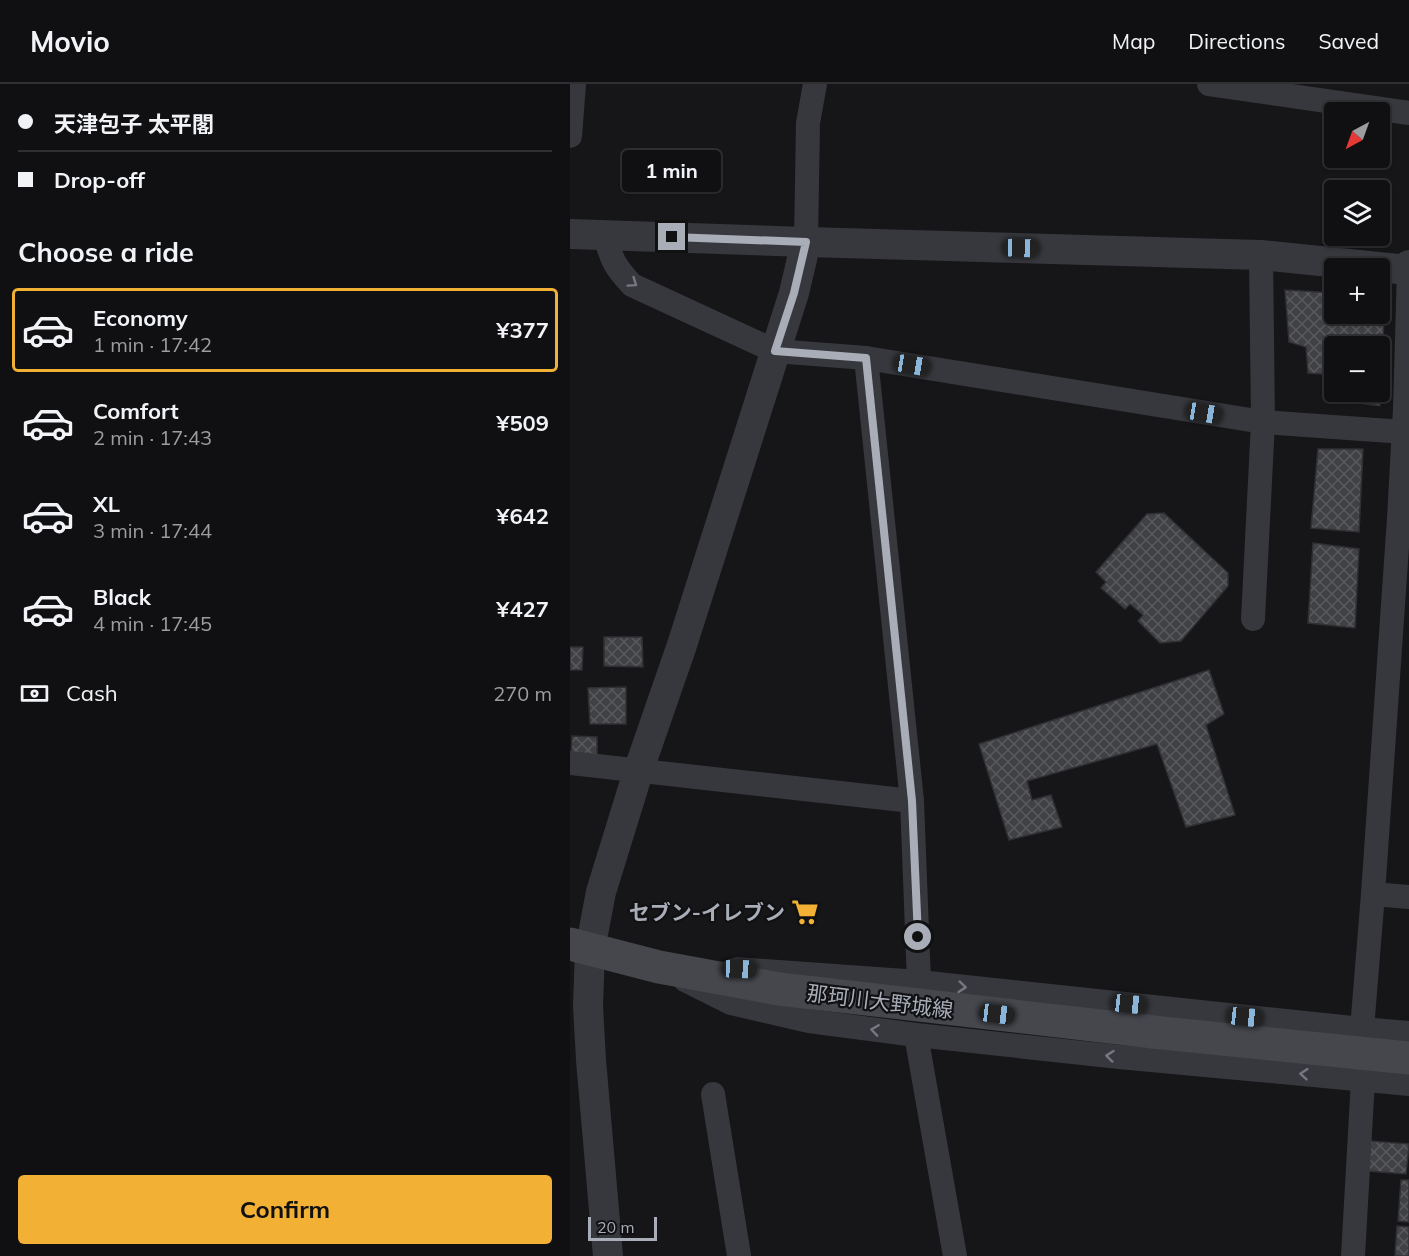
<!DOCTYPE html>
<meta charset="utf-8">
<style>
body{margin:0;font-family:Mulish,"Noto Sans JP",sans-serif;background:#19191b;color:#f1f3f6;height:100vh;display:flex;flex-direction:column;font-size:22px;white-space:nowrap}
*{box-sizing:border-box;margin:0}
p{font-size:20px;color:#9c9d9f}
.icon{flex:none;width:33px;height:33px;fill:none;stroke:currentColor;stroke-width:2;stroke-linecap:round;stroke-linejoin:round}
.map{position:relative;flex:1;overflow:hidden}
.drawer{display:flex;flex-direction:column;background:#101012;width:570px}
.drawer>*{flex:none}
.guide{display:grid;align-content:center;height:132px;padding:0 18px;background:#101012}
.needle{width:39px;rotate:221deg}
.controls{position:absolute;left:754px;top:18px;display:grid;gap:12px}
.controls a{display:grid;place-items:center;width:66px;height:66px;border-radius:6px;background:#101012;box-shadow:0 2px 4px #0004,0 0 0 2px #303032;font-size:30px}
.scale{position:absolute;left:18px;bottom:15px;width:69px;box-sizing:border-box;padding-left:6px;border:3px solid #a8adb8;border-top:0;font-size:16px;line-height:21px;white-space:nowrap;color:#a8adb8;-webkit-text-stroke:4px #111113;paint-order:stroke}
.end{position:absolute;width:27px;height:27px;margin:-14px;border:8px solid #a8adb8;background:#111;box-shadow:0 0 0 3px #111}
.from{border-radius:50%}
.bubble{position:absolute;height:42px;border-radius:6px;background:#101012;box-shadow:0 2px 4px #0004,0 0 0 2px #303032;font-size:20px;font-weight:700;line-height:42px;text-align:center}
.car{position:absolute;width:18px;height:36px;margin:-18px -9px;border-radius:8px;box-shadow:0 0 4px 2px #0007;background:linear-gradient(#222 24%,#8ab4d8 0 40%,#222 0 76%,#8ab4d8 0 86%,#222 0)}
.guide b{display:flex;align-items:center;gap:21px;height:57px;font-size:22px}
.guide b+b{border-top:2px solid #303032}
.guide i{width:15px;height:15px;background:#f1f3f6}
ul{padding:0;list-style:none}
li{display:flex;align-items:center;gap:18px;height:84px;margin:0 12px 9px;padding:0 6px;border:3px solid transparent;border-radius:6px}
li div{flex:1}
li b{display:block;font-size:22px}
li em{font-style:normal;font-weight:700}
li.current{border-color:#f2b134}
li>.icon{width:54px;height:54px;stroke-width:1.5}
h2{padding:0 18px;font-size:27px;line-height:72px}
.pay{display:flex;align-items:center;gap:15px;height:66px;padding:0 18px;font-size:22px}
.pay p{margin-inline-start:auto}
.button{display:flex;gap:12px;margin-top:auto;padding:12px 18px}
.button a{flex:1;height:69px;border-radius:6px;background:#f2b134;color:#111;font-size:24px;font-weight:700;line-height:69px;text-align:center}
header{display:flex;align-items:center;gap:36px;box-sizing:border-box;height:84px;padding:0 30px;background:#101012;border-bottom:2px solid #303032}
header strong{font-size:28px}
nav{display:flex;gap:33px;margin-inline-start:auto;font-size:21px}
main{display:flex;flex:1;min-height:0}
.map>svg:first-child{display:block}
.building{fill:url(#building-cross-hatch);stroke:#303034;stroke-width:1.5}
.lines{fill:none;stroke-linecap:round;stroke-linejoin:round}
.minor{stroke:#37383d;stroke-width:24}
.tertiary{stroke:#37383d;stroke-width:30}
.secondary{stroke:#45474d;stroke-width:33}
.secondary-bridge{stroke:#45474d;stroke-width:33}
.oneway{stroke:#757881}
.route{stroke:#a8adb8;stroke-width:8}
.labels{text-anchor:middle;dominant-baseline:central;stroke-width:4.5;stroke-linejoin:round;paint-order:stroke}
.poi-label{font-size:21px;font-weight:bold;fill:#a8adb8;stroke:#111113;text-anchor:end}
.street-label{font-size:21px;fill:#a8adb8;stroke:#111113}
</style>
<header>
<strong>Movio</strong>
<nav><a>Map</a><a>Directions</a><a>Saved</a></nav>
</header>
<main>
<section class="drawer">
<div class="guide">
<b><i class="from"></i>天津包子 太平閣</b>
<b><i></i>Drop-off</b>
</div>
<h2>Choose a ride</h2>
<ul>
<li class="current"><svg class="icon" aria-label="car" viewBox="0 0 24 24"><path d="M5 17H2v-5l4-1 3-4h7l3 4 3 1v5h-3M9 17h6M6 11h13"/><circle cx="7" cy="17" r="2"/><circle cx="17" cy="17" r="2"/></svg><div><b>Economy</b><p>1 min · 17:42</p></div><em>¥377</em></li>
<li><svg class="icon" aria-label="car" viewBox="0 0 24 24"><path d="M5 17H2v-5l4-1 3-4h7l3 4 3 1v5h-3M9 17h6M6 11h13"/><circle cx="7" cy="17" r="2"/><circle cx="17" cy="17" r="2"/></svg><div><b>Comfort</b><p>2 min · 17:43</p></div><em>¥509</em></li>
<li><svg class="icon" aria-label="car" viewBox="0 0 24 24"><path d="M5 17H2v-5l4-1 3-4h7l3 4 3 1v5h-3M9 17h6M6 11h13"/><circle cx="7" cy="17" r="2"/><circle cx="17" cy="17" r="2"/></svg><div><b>XL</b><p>3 min · 17:44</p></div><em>¥642</em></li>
<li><svg class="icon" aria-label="car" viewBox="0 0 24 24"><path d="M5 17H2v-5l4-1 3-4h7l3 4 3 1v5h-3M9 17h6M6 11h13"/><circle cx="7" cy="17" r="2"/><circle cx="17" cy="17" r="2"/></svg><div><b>Black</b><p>4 min · 17:45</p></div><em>¥427</em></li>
</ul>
<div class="pay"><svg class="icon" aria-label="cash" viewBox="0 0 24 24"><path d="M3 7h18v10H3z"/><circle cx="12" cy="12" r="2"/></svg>Cash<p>270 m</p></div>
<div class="button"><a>Confirm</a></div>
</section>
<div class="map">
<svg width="839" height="1172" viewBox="0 0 839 1172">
<defs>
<pattern id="building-cross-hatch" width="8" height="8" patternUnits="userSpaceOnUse" patternTransform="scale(1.5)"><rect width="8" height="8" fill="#404145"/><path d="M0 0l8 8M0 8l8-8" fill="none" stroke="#595a5e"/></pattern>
</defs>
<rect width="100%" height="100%" fill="#161618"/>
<g class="building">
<polygon points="715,206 765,209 765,230 810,230 810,212 815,212 810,322 766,316 766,308 810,308 810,262 765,262 765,291 738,289 736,263 719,258"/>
<polygon points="748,365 793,365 789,448 741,444"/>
<polygon points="594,429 658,489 658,502 611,557 590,559 568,537 573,531 560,520 555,525 531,504 536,498 526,488 577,430"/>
<polygon points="743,459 789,465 785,544 738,539"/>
<polygon points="34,553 72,553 73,583 34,582"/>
<polygon points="0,563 13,563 12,586 0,586"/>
<polygon points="639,586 654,630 636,641 665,731 616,743 587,660 457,697 462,716 481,711 492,743 439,756 409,660"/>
<polygon points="56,603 56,640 20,640 18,604"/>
<polygon points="2,652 27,653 27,676 1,674"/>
<polygon points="800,1057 839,1060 836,1090 798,1087"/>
<polygon points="831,1096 839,1096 839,1138 828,1137"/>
<polygon points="827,1142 839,1143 839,1172 825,1172"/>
</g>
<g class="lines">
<g class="minor">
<polyline points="639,0 839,29"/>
<polyline points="0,52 4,0"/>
<path d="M35,151C41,175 45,183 62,201L205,267L296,274L693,338L834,348"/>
<polyline points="236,158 238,39 245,0"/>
<polyline points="296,274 342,717 349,898"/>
<polyline points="683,535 693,338 691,171"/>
<polyline points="0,679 342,717"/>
<polyline points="803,810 839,813"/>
<polyline points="167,885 349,898 792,945 839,949"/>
<polyline points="115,896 161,919 239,937 346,951 549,973 839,1000"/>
<polyline points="346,951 385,1172"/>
<polyline points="143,1010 169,1172"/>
<polyline points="783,1172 793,996 792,945 803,810 829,434 835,325 839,186"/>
</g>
<g class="tertiary">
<polyline points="0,150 236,158 691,171 838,186 839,181"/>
<polyline points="38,1172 21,976 18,922 20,866 31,808 69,685 112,561 224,209 236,158"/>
</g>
<polyline class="secondary" points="0,860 89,883 209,905 583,948"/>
<polyline class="secondary-bridge" points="583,948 839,974"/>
</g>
<defs><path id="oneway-chevron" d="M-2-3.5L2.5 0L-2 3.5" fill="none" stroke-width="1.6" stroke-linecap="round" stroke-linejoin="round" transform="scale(1.5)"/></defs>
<g class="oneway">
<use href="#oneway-chevron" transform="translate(63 199) rotate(35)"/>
<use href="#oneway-chevron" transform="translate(392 903) rotate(6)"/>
<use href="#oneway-chevron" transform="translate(305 946) rotate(-172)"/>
<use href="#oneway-chevron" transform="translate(540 972) rotate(-174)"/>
<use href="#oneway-chevron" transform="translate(734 990) rotate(-175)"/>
</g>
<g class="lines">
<polyline class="route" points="102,153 236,158 224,209 205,267 296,274 342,717 348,853"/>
</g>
<defs>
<symbol id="supermarket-bare" viewBox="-9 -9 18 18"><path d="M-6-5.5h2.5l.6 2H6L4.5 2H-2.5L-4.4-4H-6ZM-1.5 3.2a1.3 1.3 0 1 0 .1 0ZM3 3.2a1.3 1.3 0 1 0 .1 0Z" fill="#f2b134" stroke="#111113" stroke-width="2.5" paint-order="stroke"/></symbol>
</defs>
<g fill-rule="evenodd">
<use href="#supermarket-bare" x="216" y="809" width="38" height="38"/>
</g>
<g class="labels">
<g class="poi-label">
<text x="215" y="828">セブン-イレブン</text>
</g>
<g class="street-label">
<text transform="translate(310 917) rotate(7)">那珂川大野城線</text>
</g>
</g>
</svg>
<div class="controls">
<a><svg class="needle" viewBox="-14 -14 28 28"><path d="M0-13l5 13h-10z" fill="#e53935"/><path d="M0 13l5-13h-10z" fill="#9c9d9f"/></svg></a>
<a><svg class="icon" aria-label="layers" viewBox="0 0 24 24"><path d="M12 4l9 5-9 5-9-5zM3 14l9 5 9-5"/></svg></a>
<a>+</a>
<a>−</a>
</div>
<div class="scale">20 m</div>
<i class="end from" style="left:348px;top:853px"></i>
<i class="end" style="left:102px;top:153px"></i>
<div class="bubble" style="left:52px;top:66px;width:99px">1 min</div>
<i class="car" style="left:451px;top:164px;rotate:91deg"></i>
<i class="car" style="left:342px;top:281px;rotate:99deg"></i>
<i class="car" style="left:634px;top:329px;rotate:99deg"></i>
<i class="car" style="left:169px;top:885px;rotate:92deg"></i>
<i class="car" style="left:559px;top:920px;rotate:96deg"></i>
<i class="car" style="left:427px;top:930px;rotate:97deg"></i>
<i class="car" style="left:675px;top:933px;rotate:96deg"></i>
</div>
</main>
